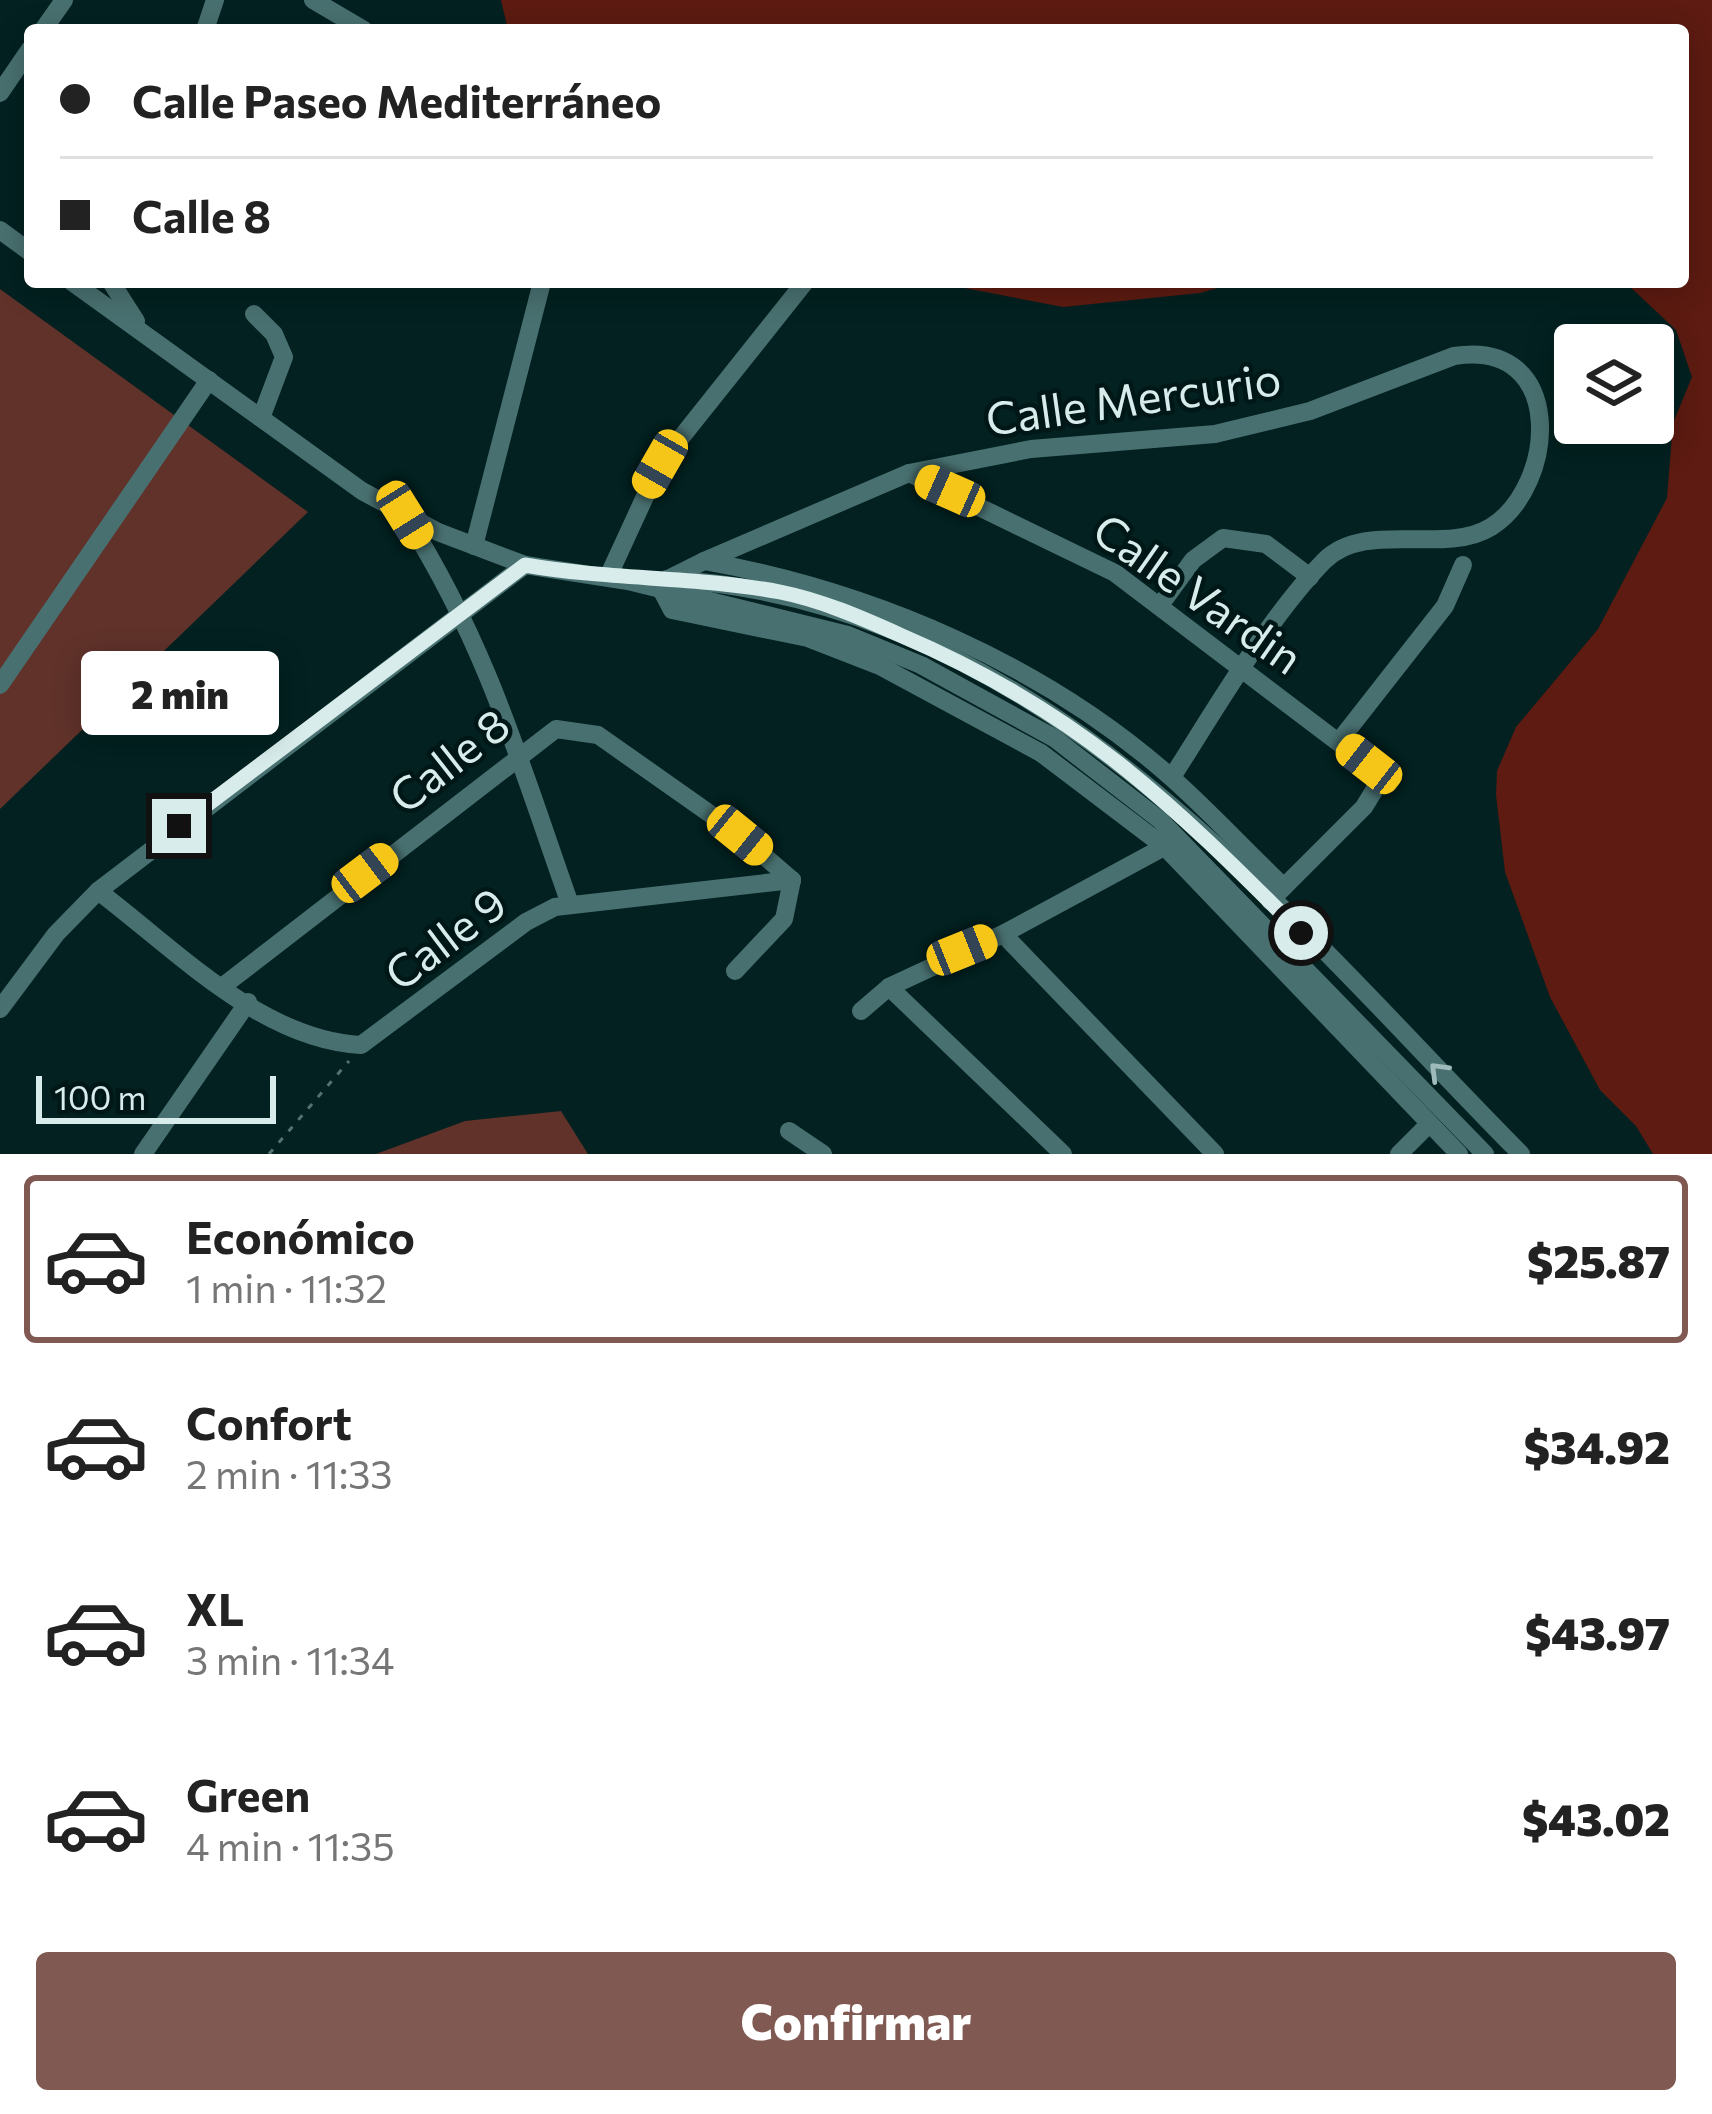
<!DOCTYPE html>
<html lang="es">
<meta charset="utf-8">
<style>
body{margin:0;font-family:Commissioner,sans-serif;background:#f2f2f2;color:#222;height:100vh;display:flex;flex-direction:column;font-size:45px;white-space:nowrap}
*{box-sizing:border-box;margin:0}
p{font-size:39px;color:#767676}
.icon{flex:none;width:66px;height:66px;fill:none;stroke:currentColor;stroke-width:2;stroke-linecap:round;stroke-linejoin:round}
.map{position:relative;height:1154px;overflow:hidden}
.sheet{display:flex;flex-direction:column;background:#fff;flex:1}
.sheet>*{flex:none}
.guide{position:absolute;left:24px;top:24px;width:1665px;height:264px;border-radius:12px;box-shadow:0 6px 30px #0003;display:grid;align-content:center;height:264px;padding:0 36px;background:#fff}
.buttons{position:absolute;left:1554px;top:324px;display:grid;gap:24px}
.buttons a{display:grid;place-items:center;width:120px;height:120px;border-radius:12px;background:#fff;box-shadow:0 6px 30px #0003;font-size:60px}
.scale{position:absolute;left:36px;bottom:30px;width:240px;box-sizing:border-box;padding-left:12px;border:6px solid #d7eceb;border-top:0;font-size:33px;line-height:42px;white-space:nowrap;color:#d7eceb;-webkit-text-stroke:9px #001717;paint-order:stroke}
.end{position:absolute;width:54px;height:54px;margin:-27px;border:15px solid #d7eceb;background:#111;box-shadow:0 0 0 6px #111}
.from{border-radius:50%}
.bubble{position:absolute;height:84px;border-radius:12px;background:#fff;box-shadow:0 6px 30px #0003;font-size:39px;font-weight:800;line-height:84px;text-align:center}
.car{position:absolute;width:36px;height:72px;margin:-36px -18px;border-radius:15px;box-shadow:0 0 9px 3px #0007;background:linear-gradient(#f5c518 24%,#345 0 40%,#f5c518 0 76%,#345 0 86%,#f5c518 0)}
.guide b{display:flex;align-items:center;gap:42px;height:114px;font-size:45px}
.guide b+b{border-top:3px solid #e0e0e0}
.guide i{width:30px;height:30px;background:#222}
ul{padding:21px 0 0;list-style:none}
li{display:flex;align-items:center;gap:36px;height:168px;margin:0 24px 18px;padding:0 12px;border:6px solid transparent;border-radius:12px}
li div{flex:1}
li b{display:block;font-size:45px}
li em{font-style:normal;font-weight:800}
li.on{border-color:#805952}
li>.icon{width:108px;height:108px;stroke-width:1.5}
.button{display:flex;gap:24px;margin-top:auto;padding:24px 36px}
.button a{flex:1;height:138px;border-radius:12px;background:#805952;color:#fff;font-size:48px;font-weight:800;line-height:138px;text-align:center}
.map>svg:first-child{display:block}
.green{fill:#60322a}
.water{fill:#5d1b11}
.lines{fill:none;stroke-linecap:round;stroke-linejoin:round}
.path{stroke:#577271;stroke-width:3;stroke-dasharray:6 9;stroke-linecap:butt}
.minor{stroke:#497070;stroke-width:18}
.oneway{stroke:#9ebaba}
.route{stroke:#d7eceb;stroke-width:15}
.labels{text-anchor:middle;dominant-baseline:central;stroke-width:9;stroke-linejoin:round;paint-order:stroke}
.street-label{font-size:45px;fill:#d7eceb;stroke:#001717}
</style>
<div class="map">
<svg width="1712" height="1154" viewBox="0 0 1712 1154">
<rect width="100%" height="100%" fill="#022120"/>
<g class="green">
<polygon points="0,289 308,512 0,809"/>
<polygon points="561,1111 588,1154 376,1154 465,1121"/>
</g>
<g class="water">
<polygon points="501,0 1712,0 1712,1154 1653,1154 1636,1126 1600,1090 1550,997 1505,872 1496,795 1497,771 1516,727 1598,629 1667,498 1673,423 1692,377 1676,330 1625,282 1683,282 1683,30 508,30"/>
<polygon points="933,282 1238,282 1200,293 1063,307"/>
</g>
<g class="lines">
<polyline class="path" points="269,1154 349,1061"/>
<g class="minor">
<polyline points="313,0 364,30"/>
<polyline points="43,30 64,0"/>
<polyline points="205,30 215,0"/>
<polyline points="0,93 30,49"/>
<polyline points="0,230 30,252"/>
<polyline points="72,282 362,491 438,532 525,565 628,581 848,635 921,665 1054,738 1160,820 1485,1154"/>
<polyline points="111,282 136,321"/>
<polyline points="254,314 274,334 284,357 261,418"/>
<polyline points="909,473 1115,573 1376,771 1375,789 1364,807 1270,901"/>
<path d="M407,519C488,648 520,763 570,904"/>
<polyline points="474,546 542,282"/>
<path d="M704,561C872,591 1044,664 1173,779C1211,813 1247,852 1284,887"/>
<polyline points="608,577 660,464 805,282"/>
<path d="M667,579C1043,602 1276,907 1521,1154"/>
<path d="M662,591L670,578L704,561L909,473L1031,449L1215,434L1310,411L1454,356C1567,338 1557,486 1491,527C1444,556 1365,519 1324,561C1269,617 1215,710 1172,777"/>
<polyline points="662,591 672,610 808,638 880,666 1041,753 1165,847 1459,1154"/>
<polyline points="1161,604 1193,560 1223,538 1266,544 1310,577"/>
<polyline points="0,685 209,380"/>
<polyline points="1340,740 1445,606 1463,565"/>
<path d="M98,891C174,948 261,1040 361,1045L526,922L555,907L792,880"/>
<polyline points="1003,934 1215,1154"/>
<polyline points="735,971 784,919 792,880"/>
<polyline points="223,986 556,729 598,735 740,835 792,880"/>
<polyline points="889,987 1063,1154"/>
<polyline points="0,1009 56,934 98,891 525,565"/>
<polyline points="861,1011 889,987 1003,934 1173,842"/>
<polyline points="789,1131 823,1154"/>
<polyline points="143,1154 248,1002"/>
<polyline points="1399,1154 1429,1124"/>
</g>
</g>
<defs><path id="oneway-chevron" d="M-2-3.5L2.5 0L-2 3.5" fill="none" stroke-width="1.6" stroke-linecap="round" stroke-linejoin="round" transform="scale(3)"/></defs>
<use class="oneway" href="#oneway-chevron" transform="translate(1438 1071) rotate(-135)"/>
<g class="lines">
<path class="route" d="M179,826L525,565C610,580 695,576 780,592C821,600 862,618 900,635C1076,710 1169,800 1301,933"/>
</g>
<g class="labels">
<g class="street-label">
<text transform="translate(1133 397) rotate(-8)">Calle Mercurio</text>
<text transform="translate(1199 592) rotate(35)">Calle Vardin</text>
<text transform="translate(448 759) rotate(-38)">Calle 8</text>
<text transform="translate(444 937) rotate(-37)">Calle 9</text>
</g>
</g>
</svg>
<div class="buttons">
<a><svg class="icon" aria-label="layers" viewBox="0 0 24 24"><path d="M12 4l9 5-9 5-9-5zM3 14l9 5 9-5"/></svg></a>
</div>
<div class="scale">100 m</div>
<i class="end from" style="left:1301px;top:933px"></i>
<i class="end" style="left:179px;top:826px"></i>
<div class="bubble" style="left:81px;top:651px;width:198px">2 min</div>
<i class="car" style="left:660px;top:464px;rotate:210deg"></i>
<i class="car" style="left:950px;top:491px;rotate:294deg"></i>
<i class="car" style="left:405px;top:515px;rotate:148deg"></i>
<i class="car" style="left:1369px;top:764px;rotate:308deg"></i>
<i class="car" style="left:740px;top:835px;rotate:129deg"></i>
<i class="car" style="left:365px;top:873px;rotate:53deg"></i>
<i class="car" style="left:962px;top:950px;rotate:68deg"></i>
<div class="guide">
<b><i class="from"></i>Calle Paseo Mediterráneo</b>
<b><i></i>Calle 8</b>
</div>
</div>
<section class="sheet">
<ul>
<li class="on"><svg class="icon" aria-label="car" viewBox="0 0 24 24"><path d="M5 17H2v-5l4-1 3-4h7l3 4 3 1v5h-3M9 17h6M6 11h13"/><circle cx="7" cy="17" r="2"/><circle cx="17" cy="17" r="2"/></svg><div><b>Económico</b><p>1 min · 11:32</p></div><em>$25.87</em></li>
<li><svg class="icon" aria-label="car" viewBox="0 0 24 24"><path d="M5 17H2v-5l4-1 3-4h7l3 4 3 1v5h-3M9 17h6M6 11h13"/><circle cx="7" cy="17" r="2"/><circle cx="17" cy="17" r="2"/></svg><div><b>Confort</b><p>2 min · 11:33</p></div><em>$34.92</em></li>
<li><svg class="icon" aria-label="car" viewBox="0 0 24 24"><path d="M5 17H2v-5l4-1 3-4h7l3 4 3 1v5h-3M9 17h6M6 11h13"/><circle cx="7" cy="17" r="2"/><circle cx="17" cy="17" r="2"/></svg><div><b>XL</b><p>3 min · 11:34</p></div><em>$43.97</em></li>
<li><svg class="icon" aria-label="car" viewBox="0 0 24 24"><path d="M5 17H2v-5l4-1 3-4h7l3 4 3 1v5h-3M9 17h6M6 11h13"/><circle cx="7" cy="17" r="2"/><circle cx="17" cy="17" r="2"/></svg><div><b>Green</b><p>4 min · 11:35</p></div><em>$43.02</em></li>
</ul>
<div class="button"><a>Confirmar</a></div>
</section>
